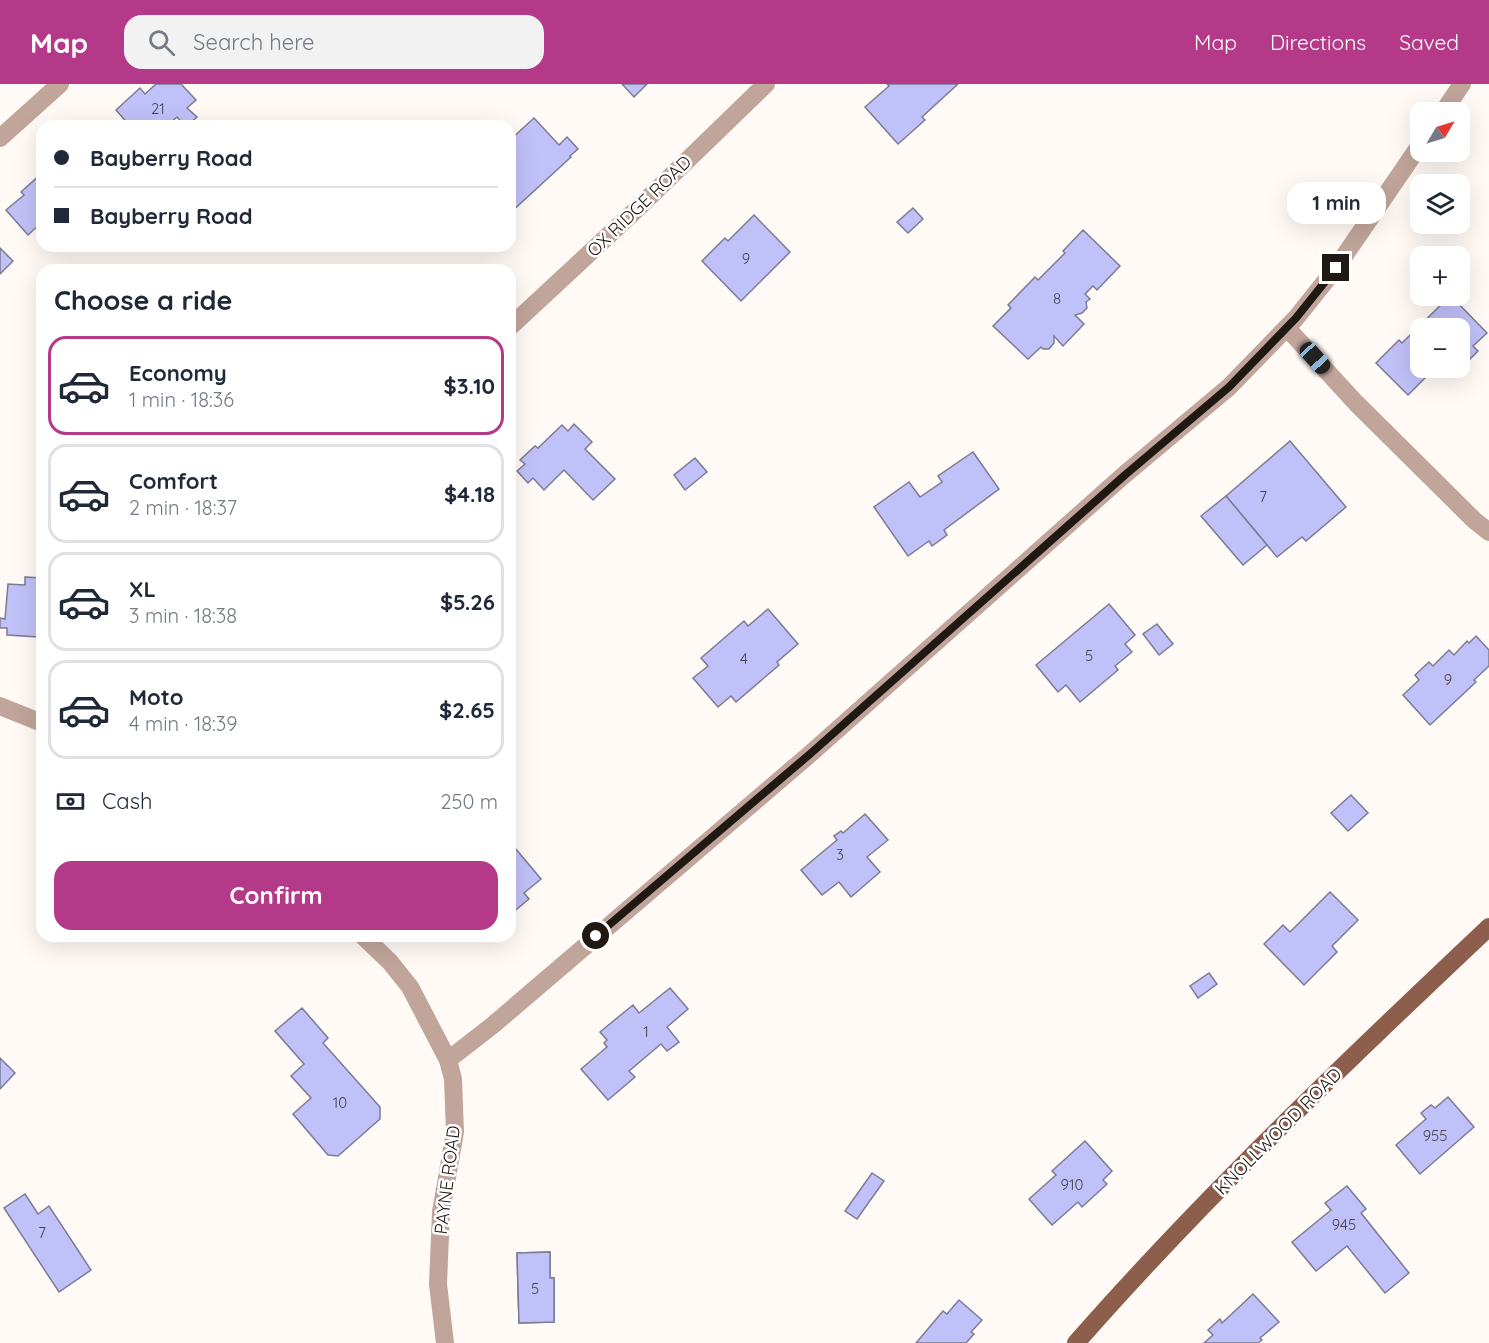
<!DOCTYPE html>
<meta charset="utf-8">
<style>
body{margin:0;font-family:Quicksand,sans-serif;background:#f2f2f3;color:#1f2937;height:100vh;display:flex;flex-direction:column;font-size:22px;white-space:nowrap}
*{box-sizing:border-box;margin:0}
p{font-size:20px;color:#747a83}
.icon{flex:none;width:33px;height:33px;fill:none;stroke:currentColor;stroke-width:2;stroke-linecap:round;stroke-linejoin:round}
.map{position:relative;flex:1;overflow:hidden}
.drawer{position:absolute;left:36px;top:180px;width:480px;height:678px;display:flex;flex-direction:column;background:#fff;border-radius:18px;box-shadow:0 6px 24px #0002}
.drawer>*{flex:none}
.banner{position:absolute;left:36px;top:36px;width:480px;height:132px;border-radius:18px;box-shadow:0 6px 24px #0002;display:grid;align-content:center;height:132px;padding:0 18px;background:#fff}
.needle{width:39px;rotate:52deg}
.controls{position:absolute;left:1410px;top:18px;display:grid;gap:12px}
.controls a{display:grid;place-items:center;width:60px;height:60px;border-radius:12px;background:#fff;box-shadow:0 6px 24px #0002;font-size:30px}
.end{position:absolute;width:27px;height:27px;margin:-14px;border:8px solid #201812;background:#fff;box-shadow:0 0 0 3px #fff}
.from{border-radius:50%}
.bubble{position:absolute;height:42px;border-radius:18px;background:#fff;box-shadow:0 6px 24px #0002;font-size:20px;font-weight:800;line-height:42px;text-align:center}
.car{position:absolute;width:18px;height:36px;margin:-18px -9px;border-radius:8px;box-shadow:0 0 4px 2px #0007;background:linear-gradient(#222 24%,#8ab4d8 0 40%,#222 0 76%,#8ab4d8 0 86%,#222 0)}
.banner b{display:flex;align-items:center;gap:21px;height:57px;font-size:22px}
.banner b+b{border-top:2px solid #e0e1e3}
.banner i{width:15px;height:15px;background:#1f2937}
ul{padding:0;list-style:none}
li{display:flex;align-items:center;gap:18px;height:99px;margin:0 12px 9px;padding:0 6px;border:3px solid #e0e1e3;border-radius:18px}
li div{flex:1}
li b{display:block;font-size:22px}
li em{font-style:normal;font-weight:800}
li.current{border-color:#b53989}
li>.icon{width:54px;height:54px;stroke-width:1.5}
h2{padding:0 18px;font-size:27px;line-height:72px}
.pay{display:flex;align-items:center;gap:15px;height:66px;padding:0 18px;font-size:22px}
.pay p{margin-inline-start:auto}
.primary-button{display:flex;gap:12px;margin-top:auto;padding:12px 18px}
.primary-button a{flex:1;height:69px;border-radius:18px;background:#b53989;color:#fff;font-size:24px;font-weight:800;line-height:69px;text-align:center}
header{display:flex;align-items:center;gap:36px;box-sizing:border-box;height:84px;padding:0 30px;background:#b53989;color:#fff}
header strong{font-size:28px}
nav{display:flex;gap:33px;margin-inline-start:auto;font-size:21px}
.search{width:420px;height:54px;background:#f2f2f3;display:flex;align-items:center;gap:15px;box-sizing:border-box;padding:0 21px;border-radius:18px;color:#747a83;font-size:22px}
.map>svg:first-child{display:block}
.building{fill:#c1c1f9;stroke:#7b7b93;stroke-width:1.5}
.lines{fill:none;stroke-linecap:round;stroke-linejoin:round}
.minor{stroke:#c1a59b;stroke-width:18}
.major{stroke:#8d5e4c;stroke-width:18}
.route{stroke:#201812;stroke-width:8}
.labels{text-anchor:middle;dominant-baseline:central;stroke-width:5;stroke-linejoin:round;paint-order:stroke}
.number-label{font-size:15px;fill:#48424c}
.street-label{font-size:18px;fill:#201812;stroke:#fff}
</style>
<header>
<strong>Map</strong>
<div class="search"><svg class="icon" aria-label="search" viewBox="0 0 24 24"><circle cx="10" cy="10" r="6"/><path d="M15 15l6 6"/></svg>Search here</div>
<nav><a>Map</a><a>Directions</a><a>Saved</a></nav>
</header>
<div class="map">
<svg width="1489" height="1259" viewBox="0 0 1489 1259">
<rect width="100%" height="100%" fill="#fffaf6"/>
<g class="building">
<polygon points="156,0 181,0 196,16 187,24 197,33 187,42 185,42 177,33 167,42 130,42 116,26 140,4 145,10"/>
<polygon points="622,0 647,0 634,13"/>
<polygon points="887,0 958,0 922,33 925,36 898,60 865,23 889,2"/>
<polygon points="534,34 559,61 567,53 578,65 570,72 571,73 510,129 510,56"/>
<polygon points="42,89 42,138 28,151 6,126 24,111 21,108"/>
<polygon points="913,124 923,135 908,149 897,138"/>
<polygon points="754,131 790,168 741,217 702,177 725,154 728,157"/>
<polygon points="1083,146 1120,182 1097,206 1093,202 1085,210 1090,215 1086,218 1087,224 1082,229 1075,231 1084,240 1063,262 1054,252 1054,259 1049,265 1043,265 1041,263 1028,275 993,242 1011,224 1008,221 1035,193 1038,196 1065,169 1063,167"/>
<polygon points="0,164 13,177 0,190"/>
<polygon points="1448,214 1450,217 1453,214 1487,249 1473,262 1478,267 1460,285 1458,284 1460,284 1460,244 1420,244 1420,284 1435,284 1408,311 1376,279 1399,256 1402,259"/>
<polygon points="574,340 592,358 585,365 615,395 593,416 564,386 544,406 533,394 528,399 517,387 525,380 520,376 535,362 538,364 562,341 568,347"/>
<polygon points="1290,357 1346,423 1306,457 1302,453 1277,473 1226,412"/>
<polygon points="973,368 999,405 944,446 947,451 932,462 929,457 908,472 874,423 909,398 920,413 942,398 938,392"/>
<polygon points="695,374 707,388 685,406 674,391"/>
<polygon points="1226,412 1267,461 1243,481 1201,432"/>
<polygon points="25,493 42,494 42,567 37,567 38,553 7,551 7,544 0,544 0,534 5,535 8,500 25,501"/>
<polygon points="1109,520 1135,551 1125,560 1132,568 1115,582 1118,586 1080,618 1066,601 1058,608 1036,581"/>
<polygon points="768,525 798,560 777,578 779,581 736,618 731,612 718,623 693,594 708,582 701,574 744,537 748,542"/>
<polygon points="1157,540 1173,560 1159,571 1143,550"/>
<polygon points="1476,552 1489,566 1489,582 1474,596 1476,598 1430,641 1403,611 1419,596 1415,591 1429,578 1433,582 1449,566 1454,571 1467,557 1469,559"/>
<polygon points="1351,711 1368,729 1348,747 1331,729"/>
<polygon points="865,730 888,756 867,773 880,788 851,813 839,798 822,811 801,786 837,756 834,752 841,747 843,749"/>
<polygon points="510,758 541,795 524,809 529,815 511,830"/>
<polygon points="1330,808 1358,836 1332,862 1337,868 1304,901 1264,860 1283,841 1290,848"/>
<polygon points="1209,889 1217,900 1198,914 1190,902"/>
<polygon points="670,904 688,925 667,943 679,958 667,967 661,960 629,987 635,993 608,1016 581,985 607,963 604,959 607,956 600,948 633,921 639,929"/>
<polygon points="302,924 328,954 323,959 380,1023 380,1035 338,1072 328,1071 293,1030 311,1014 291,992 304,980 275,947"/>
<polygon points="0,974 15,989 0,1005"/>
<polygon points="1448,1013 1474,1043 1420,1090 1396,1061 1426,1035 1421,1029 1431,1021 1435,1024"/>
<polygon points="1085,1057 1112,1087 1103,1096 1107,1100 1082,1123 1078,1118 1052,1141 1029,1115 1056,1091 1052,1087"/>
<polygon points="872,1089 884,1097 857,1135 845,1127"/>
<polygon points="1347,1102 1366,1125 1361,1129 1409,1189 1385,1209 1347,1162 1316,1187 1292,1158 1331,1126 1325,1119"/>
<polygon points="25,1110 38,1130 49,1122 91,1186 59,1208 4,1124"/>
<polygon points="550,1168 550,1194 554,1194 554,1238 519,1239 517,1169"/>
<polygon points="550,1168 550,1194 554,1194 554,1238 519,1239 517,1169"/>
<polygon points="1253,1210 1279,1238 1260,1254 1262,1256 1258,1259 1204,1259 1213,1251 1208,1246 1220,1235 1222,1239"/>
<polygon points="959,1216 982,1236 971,1248 974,1250 966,1259 916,1259 943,1227 947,1230"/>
</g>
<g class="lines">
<g class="minor">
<polyline points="1443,28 1462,0"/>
<polyline points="0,54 60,0"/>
<polyline points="510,243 638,124 766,0"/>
<polyline points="1287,244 1356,319 1474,436 1489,448"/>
<polyline points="0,622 42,639"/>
<polyline points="363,852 390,878 410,903 448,976 453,995 455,1048 441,1128 438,1200 445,1259"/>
<polyline points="448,976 493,941 810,670 1124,391 1229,303 1296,234 1336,184 1420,61"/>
</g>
<path class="major" d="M1076,1259C1205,1112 1347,977 1489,843"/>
</g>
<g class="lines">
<polyline class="route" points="596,852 810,670 1125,391 1229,303 1296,234 1336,184"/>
</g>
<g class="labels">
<g class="number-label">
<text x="158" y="24">21</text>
<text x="746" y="174">9</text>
<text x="1057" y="214">8</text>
<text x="1263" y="412">7</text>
<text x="1089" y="571">5</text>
<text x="744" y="574">4</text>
<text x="1448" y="595">9</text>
<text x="840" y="770">3</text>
<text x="646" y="947">1</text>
<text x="340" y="1018">10</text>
<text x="1435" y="1051">955</text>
<text x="1072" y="1100">910</text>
<text x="1344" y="1140">945</text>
<text x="42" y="1148">7</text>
<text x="535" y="1204">5</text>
</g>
<g class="street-label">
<text transform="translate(639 122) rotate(-44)">OX RIDGE ROAD</text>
<text transform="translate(1278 1047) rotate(-45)">KNOLLWOOD ROAD</text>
<text transform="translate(447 1096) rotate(-83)">PAYNE ROAD</text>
</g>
</g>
</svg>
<div class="controls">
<a><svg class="needle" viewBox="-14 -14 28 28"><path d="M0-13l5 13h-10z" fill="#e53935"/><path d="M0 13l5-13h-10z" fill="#747a83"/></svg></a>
<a><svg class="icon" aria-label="layers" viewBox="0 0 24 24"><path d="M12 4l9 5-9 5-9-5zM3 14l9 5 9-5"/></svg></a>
<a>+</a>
<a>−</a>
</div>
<i class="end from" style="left:596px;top:852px"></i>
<i class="end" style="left:1336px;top:184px"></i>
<div class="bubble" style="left:1287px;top:98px;width:99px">1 min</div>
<i class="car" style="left:1315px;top:274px;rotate:138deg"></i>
<div class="banner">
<b><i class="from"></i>Bayberry Road</b>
<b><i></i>Bayberry Road</b>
</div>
<section class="drawer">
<h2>Choose a ride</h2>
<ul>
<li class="current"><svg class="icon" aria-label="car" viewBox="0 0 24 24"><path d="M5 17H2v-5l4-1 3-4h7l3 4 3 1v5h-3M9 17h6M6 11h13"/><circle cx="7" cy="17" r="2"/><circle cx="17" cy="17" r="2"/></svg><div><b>Economy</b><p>1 min · 18:36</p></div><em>$3.10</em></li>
<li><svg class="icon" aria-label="car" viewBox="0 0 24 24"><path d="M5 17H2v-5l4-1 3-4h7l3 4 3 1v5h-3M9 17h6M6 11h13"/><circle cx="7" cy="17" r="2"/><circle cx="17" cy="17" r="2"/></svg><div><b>Comfort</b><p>2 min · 18:37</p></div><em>$4.18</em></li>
<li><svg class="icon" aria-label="car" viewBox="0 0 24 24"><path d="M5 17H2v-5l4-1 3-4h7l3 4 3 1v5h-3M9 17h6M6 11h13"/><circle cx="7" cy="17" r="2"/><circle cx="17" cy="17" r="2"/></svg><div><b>XL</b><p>3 min · 18:38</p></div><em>$5.26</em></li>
<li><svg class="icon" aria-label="car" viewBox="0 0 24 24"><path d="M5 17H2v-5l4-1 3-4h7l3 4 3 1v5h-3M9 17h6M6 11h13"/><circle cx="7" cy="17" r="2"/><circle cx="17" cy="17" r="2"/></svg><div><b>Moto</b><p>4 min · 18:39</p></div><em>$2.65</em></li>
</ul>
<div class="pay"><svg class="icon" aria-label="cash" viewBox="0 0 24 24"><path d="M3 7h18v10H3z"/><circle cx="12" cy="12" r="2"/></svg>Cash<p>250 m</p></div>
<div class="primary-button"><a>Confirm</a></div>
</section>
</div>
